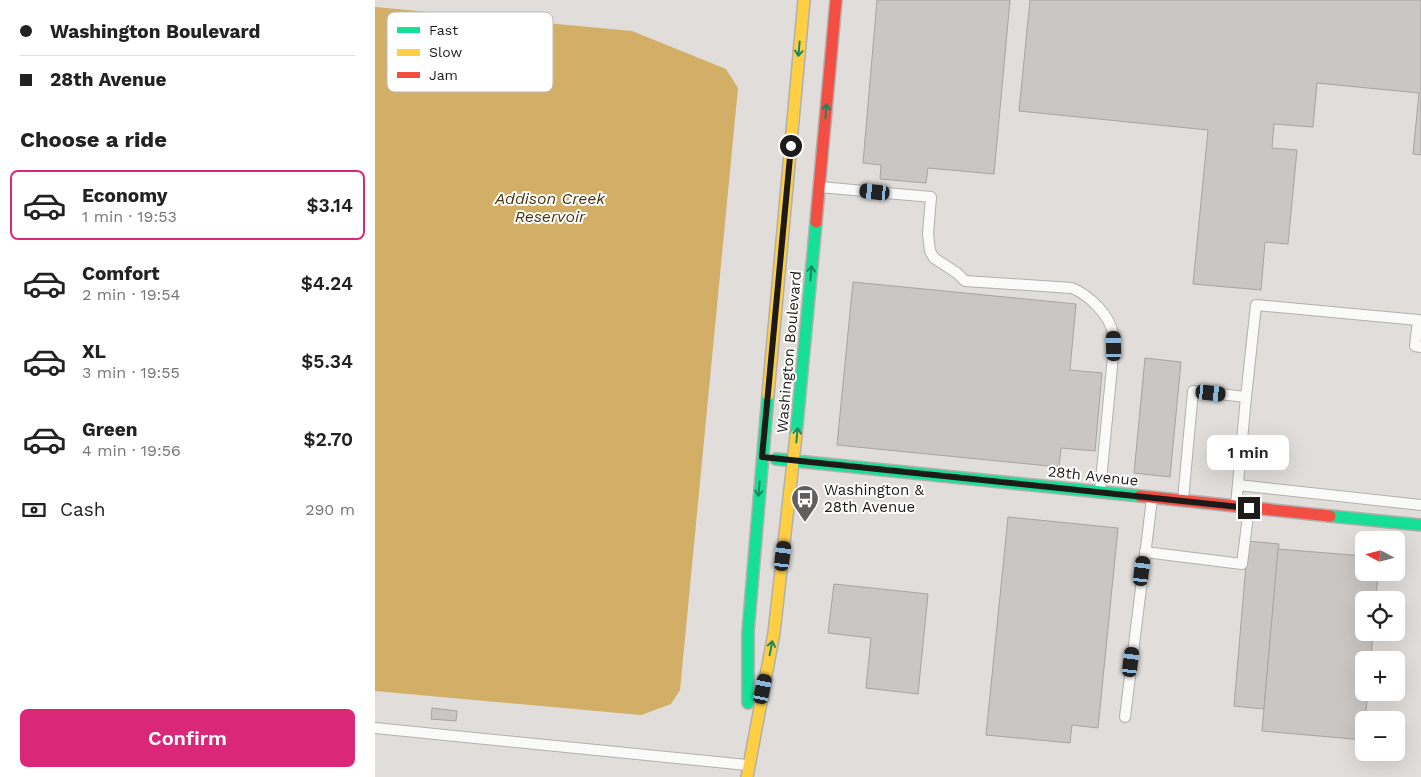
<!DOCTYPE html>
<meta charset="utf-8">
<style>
body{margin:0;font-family:"Work Sans",sans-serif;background:#f2f2f2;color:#222;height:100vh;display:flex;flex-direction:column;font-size:19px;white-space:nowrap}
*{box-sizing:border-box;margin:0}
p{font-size:16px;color:#767676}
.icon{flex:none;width:28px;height:28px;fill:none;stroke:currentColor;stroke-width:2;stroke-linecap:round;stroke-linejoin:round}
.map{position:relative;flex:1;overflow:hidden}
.panel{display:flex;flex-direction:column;background:#fff;width:375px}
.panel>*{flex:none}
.banner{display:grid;align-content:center;height:110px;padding:0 20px;background:#fff}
.needle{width:32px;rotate:277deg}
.buttons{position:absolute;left:980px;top:531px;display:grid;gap:10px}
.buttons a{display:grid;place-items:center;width:50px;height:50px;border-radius:8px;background:#fff;box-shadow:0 5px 20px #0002;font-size:25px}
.end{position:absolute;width:22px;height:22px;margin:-11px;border:6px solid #1d1b19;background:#fff;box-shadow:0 0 0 2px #fff}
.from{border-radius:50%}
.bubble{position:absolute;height:35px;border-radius:8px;background:#fff;box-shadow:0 5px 20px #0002;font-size:16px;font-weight:600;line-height:35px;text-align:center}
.car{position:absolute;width:15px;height:30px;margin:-15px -8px;border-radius:6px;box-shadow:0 0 4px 1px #0007;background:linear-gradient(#222 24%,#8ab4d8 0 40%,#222 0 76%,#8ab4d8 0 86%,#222 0)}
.banner b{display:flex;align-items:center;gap:18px;height:48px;font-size:19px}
.banner b+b{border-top:1px solid #e0e0e0}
.banner i{width:12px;height:12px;background:#222}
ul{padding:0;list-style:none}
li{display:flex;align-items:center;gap:15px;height:70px;margin:0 10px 8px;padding:0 10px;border:2px solid transparent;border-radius:8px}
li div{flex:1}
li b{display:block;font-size:19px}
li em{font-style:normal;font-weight:600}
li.current{border-color:#db2777}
li>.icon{width:45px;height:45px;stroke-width:1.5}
h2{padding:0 20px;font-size:22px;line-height:60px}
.pay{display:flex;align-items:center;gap:12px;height:55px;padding:0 20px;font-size:19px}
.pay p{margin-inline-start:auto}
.primary-button{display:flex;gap:10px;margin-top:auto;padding:10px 20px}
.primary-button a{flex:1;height:58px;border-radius:8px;background:#db2777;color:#fff;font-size:20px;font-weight:600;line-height:58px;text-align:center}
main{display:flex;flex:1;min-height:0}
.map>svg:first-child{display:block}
.water{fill:#d3ae67}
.building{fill:#c9c6c4;stroke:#a6a4a1}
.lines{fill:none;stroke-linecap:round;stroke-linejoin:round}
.lane-casing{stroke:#b2b0ae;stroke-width:12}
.fast-casing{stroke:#b2b0ae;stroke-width:14}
.slow-casing{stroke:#b2b0ae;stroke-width:14}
.jam-casing{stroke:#b2b0ae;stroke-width:14}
.lane{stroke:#fafaf9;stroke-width:10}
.fast{stroke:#16e098;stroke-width:11}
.slow{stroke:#ffcf43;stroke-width:11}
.jam{stroke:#f24e42;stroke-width:11}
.oneway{stroke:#19875f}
.route{stroke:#1d1b19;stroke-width:6}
.labels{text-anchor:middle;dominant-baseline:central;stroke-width:4;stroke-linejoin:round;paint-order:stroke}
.street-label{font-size:15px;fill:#1d1b19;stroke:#fff}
.poi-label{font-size:15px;fill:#1d1b19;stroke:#fff;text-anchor:start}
.water-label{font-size:16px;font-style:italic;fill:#4a340a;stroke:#fff}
.key{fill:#fff;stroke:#bbbbba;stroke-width:1}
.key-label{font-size:14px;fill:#1d1b19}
</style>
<main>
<section class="panel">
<div class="banner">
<b><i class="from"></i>Washington Boulevard</b>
<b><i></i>28th Avenue</b>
</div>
<h2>Choose a ride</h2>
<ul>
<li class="current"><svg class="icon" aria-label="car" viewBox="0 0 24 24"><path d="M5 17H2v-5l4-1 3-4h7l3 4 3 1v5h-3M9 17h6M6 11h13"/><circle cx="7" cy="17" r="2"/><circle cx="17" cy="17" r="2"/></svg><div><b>Economy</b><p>1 min · 19:53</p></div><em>$3.14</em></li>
<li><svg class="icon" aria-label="car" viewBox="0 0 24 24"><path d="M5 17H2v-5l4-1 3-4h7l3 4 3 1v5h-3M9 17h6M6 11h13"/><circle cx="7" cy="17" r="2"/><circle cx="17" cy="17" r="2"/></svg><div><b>Comfort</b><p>2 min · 19:54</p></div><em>$4.24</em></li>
<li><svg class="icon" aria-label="car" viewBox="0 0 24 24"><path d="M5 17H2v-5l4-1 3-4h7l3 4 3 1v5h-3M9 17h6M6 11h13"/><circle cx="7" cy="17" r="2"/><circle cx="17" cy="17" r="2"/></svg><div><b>XL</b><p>3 min · 19:55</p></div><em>$5.34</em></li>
<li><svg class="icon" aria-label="car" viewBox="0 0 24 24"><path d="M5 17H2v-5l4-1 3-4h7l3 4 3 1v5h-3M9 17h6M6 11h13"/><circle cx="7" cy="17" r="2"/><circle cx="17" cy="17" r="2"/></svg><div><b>Green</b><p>4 min · 19:56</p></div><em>$2.70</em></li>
</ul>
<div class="pay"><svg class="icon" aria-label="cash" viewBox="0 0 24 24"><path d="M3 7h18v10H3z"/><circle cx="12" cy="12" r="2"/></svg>Cash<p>290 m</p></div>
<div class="primary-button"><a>Confirm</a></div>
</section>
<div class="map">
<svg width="1046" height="777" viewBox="0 0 1046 777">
<rect width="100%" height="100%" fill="#e0ddda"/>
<polygon class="water" points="0,7 257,31 351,69 363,88 305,690 296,704 266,715 0,691"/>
<g class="building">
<polygon points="502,0 635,0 619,174 553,168 551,183 505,179 506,165 488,163"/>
<polygon points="655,0 1046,0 1046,155 1038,154 1044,93 942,83 938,127 899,124 897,148 922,150 913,244 890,242 886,290 818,284 833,130 644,111"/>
<polygon points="478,282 701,304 695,370 727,373 720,451 686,448 684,467 462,445"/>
<polygon points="770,358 806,362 795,477 759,473"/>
<polygon points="633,517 743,528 723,728 697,725 695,743 611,735"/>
<polygon points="873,541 904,544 889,709 859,706"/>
<polygon points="903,549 989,556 989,572 1003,572 1001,600 989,600 989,632 998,632 996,660 989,660 989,692 993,692 990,720 989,720 989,740 887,731"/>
<polygon points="459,584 553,594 543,694 491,688 496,638 453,633"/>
<polygon points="57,708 82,711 81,721 56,719"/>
</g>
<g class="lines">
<defs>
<g id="lane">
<path d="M445,187L556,197L553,234L555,251L559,258L582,273L590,281L697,288C714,295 735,315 738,334C739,338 739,342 739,346L725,491"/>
<polyline points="871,397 881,305 1043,320 1040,346 1046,347"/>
<polyline points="863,485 1046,505"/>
<polyline points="808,500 818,391 871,397 861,505"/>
<polyline points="770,552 867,564 874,508"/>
<polyline points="750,717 777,499"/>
<polyline points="0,728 372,765"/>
</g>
<g id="fast">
<polyline points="421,435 441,222"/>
<polyline points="401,459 765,496"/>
<polyline points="955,516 1046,525"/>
<polyline points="373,703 373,632 393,395"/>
</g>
<g id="slow">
<polyline points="393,395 429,0"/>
<polyline points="372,777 399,633 421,435"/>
</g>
<g id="jam">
<polyline points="441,222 461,0"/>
<polyline points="765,496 955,516"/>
</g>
</defs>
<use href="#lane" class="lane-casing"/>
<use href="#fast" class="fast-casing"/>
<use href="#slow" class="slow-casing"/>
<use href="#jam" class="jam-casing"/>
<use href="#lane" class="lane"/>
<use href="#fast" class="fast"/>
<use href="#slow" class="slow"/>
<use href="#jam" class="jam"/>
</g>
<defs><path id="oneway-shaft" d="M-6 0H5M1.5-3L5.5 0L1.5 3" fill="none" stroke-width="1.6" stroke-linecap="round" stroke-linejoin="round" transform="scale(1.25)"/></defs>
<g class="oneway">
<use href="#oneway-shaft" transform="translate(424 49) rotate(95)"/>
<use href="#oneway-shaft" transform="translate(451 111) rotate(-85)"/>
<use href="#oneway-shaft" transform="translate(436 273) rotate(-85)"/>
<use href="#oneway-shaft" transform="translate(422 435) rotate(-85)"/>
<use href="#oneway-shaft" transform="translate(384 489) rotate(95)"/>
<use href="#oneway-shaft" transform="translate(396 648) rotate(-79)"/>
</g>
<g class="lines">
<polyline class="route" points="416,146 387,457 874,508"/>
</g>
<defs>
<symbol id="bus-pin" viewBox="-11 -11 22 30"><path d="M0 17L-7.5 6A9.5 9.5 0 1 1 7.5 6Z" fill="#615f5d" stroke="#fff"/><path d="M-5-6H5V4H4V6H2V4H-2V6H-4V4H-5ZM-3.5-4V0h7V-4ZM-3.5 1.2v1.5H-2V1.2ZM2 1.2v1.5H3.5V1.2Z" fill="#fff"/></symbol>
</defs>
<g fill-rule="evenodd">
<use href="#bus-pin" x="414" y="483" width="32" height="43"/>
</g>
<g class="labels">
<g class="street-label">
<text transform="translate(414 352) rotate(-85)">Washington Boulevard</text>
<text transform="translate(718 476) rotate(6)">28th Avenue</text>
</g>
<g class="poi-label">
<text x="449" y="490">Washington &amp;<tspan x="449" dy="17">28th Avenue</tspan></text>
</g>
<g class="water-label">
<text x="175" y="198">Addison Creek<tspan x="175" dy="18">Reservoir</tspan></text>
</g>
</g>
<rect x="12" y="12" width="166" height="80" rx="8" class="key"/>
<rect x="22" y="27" width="23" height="6" fill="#16e098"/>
<rect x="22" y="49" width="23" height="7" fill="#ffcf43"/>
<rect x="22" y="72" width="23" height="6" fill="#f24e42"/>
<g class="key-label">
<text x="54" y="35">Fast</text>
<text x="54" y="57">Slow</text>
<text x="54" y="80">Jam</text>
</g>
</svg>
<div class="buttons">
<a><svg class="needle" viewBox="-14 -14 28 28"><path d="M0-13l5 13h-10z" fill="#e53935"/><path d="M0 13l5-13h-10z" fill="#767676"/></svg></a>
<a><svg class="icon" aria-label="locate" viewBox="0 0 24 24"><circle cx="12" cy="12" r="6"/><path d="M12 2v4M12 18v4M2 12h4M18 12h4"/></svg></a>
<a>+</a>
<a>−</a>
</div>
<i class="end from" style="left:416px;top:146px"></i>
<i class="end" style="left:874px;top:508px"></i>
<div class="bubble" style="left:832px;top:435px;width:82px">1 min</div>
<i class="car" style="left:500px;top:192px;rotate:276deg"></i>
<i class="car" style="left:739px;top:346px;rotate:359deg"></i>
<i class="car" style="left:836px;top:393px;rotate:96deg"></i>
<i class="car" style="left:408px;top:556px;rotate:7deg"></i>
<i class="car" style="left:767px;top:571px;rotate:7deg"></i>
<i class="car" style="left:756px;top:662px;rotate:7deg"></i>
<i class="car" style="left:388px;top:689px;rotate:11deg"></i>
</div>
</main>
